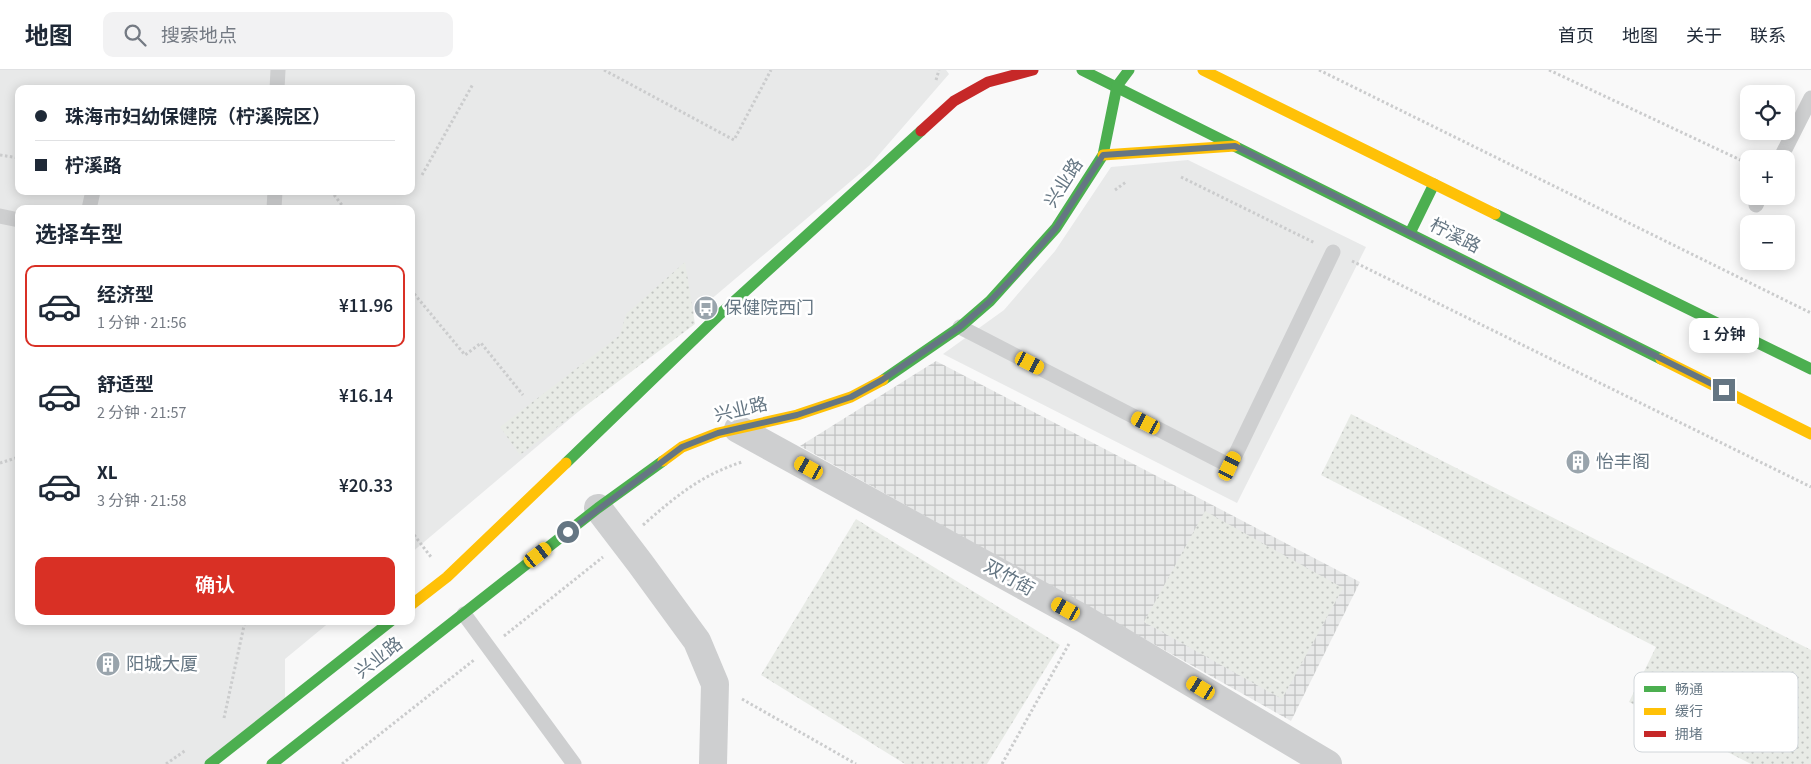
<!DOCTYPE html>
<html lang="zh">
<meta charset="utf-8">
<style>
body{margin:0;font-family:"Source Sans 3","Noto Sans SC",sans-serif;background:#f2f2f3;color:#1f2937;height:100vh;display:flex;flex-direction:column;font-size:19px;white-space:nowrap}
*{box-sizing:border-box;margin:0}
p{font-size:16px;color:#747a83}
.icon{flex:none;width:28px;height:28px;fill:none;stroke:currentColor;stroke-width:2;stroke-linecap:round;stroke-linejoin:round}
.map{position:relative;flex:1;overflow:hidden}
.sheet{position:absolute;left:15px;top:135px;width:400px;height:420px;display:flex;flex-direction:column;background:#fff;border-radius:10px;box-shadow:0 2px 12px #0003}
.sheet>*{flex:none}
.hud{position:absolute;left:15px;top:15px;width:400px;height:110px;border-radius:10px;box-shadow:0 2px 12px #0003;display:grid;align-content:center;height:110px;padding:0 20px;background:#fff}
.buttons{position:absolute;left:1740px;top:15px;display:grid;gap:10px}
.buttons a{display:grid;place-items:center;width:55px;height:55px;border-radius:10px;background:#fff;box-shadow:0 2px 12px #0003;font-size:25px}
.end{position:absolute;width:22px;height:22px;margin:-11px;border:6px solid #657683;background:#fff;box-shadow:0 0 0 2px #fff}
.from{border-radius:50%}
.bubble{position:absolute;height:35px;border-radius:10px;background:#fff;box-shadow:0 2px 12px #0003;font-size:16px;font-weight:600;line-height:35px;text-align:center}
.car{position:absolute;width:15px;height:30px;margin:-15px -8px;border-radius:6px;box-shadow:0 0 4px 1px #0007;background:linear-gradient(#f5c518 24%,#345 0 40%,#f5c518 0 76%,#345 0 86%,#f5c518 0)}
.hud b{display:flex;align-items:center;gap:18px;height:48px;font-size:19px}
.hud b+b{border-top:1px solid #e0e1e3}
.hud i{width:12px;height:12px;background:#1f2937}
ul{padding:0;list-style:none}
li{display:flex;align-items:center;gap:15px;height:82px;margin:0 10px 8px;padding:0 10px;border:2px solid transparent;border-radius:10px}
li div{flex:1}
li b{display:block;font-size:19px}
li em{font-style:normal;font-weight:600}
li.active{border-color:#d93025}
li>.icon{width:45px;height:45px;stroke-width:1.5}
h2{padding:0 20px;font-size:22px;line-height:60px}
.button{display:flex;gap:10px;margin-top:auto;padding:10px 20px}
.button a{flex:1;height:58px;border-radius:10px;background:#d93025;color:#fff;font-size:20px;font-weight:600;line-height:58px;text-align:center}
header{display:flex;align-items:center;gap:30px;box-sizing:border-box;height:70px;padding:0 25px;background:#fff;border-bottom:1px solid #e0e1e3}
header strong{font-size:24px}
nav{display:flex;gap:28px;margin-inline-start:auto;font-size:18px}
.search{width:350px;height:45px;background:#f2f2f3;display:flex;align-items:center;gap:12px;box-sizing:border-box;padding:0 18px;border-radius:10px;color:#747a83;font-size:19px}
.map>svg:first-child{display:block}
.built{fill:#e8e9e9;fill-rule:evenodd}
.industrial{fill:url(#industrial-grid)}
.grass{fill:url(#grass-dots)}
.lines{fill:none;stroke-linecap:round;stroke-linejoin:round}
.path{stroke:#cbcccd;stroke-width:3;stroke-dasharray:2.5 2.5;stroke-linecap:butt}
.lane{stroke:#cecfd0;stroke-width:15}
.street{stroke:#cecfd0;stroke-width:28}
.fast{stroke:#4caf50;stroke-width:11}
.slow{stroke:#ffc107;stroke-width:11}
.jam{stroke:#c62828;stroke-width:11}
.route{stroke:#657683;stroke-width:6}
.labels{text-anchor:middle;dominant-baseline:central;stroke-width:5;stroke-linejoin:round;paint-order:stroke}
.street-label{font-size:18px;fill:#657683;stroke:#fff}
.poi-label{font-size:18px;fill:#657683;stroke:#fff;text-anchor:start}
.key{fill:#fff;stroke:#d1d6da;stroke-width:1}
.key-label{font-size:14px;fill:#657683}
</style>
<header>
<strong>地图</strong>
<div class="search"><svg class="icon" aria-label="search" viewBox="0 0 24 24"><circle cx="10" cy="10" r="6"/><path d="M15 15l6 6"/></svg>搜索地点</div>
<nav><a>首页</a><a>地图</a><a>关于</a><a>联系</a></nav>
</header>
<div class="map">
<svg width="1811" height="694" viewBox="0 0 1811 694">
<defs>
<pattern id="industrial-grid" width="8" height="8" patternUnits="userSpaceOnUse" patternTransform="scale(1.25)"><rect width="8" height="8" fill="#e8e9e9"/><path d="M0 4h8M4 0v8" fill="none" stroke="#c0c1c2"/></pattern>
<pattern id="grass-dots" width="8" height="8" patternUnits="userSpaceOnUse" patternTransform="scale(1.25)"><rect width="8" height="8" fill="#e8ebe6"/><path d="M2 2h.1M6 6h.1" fill="none" stroke="#c0c3c0" stroke-width="1.8" stroke-linecap="round"/></pattern>
</defs>
<rect width="100%" height="100%" fill="#f9f9f9"/>
<g class="built">
<path d="M0,0H946L949,4L870,95L411,483V139H19V551H331L285,589V635L210,694H0ZM19,19H411V121H19Z"/>
<polygon points="1188,90 1366,177 1237,433 943,284 1004,240 1055,181 1111,97"/>
</g>
<polygon class="industrial" points="936,291 1360,512 1291,651 800,376"/>
<g class="grass">
<polygon points="685,192 695,254 520,385 500,357 620,265 626,244"/>
<polygon points="1351,344 1811,580 1811,694 1751,694 1629,632 1656,577 1321,405"/>
<polygon points="1205,441 1343,518 1282,629 1144,552"/>
<polygon points="856,449 1060,575 987,694 905,694 761,605"/>
</g>
<g class="lines">
<g class="path">
<polyline points="604,0 734,70 771,0"/>
<polyline points="1319,0 1811,243"/>
<polyline points="1549,0 1749,94"/>
<polyline points="936,10 939,0"/>
<polyline points="0,85 19,88"/>
<polyline points="422,105 473,14"/>
<polyline points="1181,107 1315,173"/>
<polyline points="1115,120 1126,112"/>
<polyline points="331,121 345,139"/>
<polyline points="1352,191 1811,417"/>
<polyline points="411,220 465,285 481,273 523,325"/>
<polyline points="0,393 19,387"/>
<path d="M643,455C675,427 701,405 742,392"/>
<polyline points="411,461 431,487"/>
<polyline points="504,566 603,487"/>
<polyline points="742,629 856,694"/>
<polyline points="224,648 245,551"/>
<polyline points="166,694 186,680"/>
<polyline points="342,694 474,590"/>
<polyline points="1002,694 1070,572"/>
</g>
<g class="lane">
<polyline points="277,19 278,0"/>
<polyline points="1780,89 1811,28"/>
<polyline points="1756,135 1760,126"/>
<polyline points="89,139 93,121"/>
<polyline points="274,139 275,121"/>
<polyline points="0,146 19,150"/>
<polyline points="960,257 1230,396 1333,182"/>
<polyline points="464,544 574,694"/>
</g>
<g class="street">
<polyline points="738,359 1084,549 1328,694"/>
<polyline points="598,438 640,493 697,571 715,614 713,694"/>
</g>
<g class="fast">
<polyline points="1082,0 1661,289"/>
<polyline points="1495,144 1811,299"/>
<polyline points="1410,163 1434,114"/>
<polyline points="883,310 960,257 990,231 1056,158 1103,85 1117,16 1129,0"/>
<polyline points="566,393 718,246 921,61"/>
<polyline points="210,694 391,551"/>
<polyline points="272,694 598,438 663,391"/>
</g>
<g class="slow">
<polyline points="1203,0 1495,144"/>
<polyline points="1103,85 1235,76"/>
<polyline points="1661,289 1811,364"/>
<polyline points="663,391 682,377 718,363 797,345 851,327 883,310"/>
<polyline points="411,535 447,507 566,393"/>
</g>
<polyline class="jam" points="921,61 954,31 988,12 1033,0"/>
</g>
<g class="lines">
<polyline class="route" points="568,462 682,377 718,363 797,345 851,327 882,310 960,257 990,231 1016,204 1056,158 1103,85 1235,76 1724,320"/>
</g>
<defs>
<symbol id="bus-disc" viewBox="-11 -11 22 22"><circle r="9.5" fill="#99a4ac" stroke="#fff"/><path d="M-5-6H5V4H4V6H2V4H-2V6H-4V4H-5ZM-3.5-4V0h7V-4ZM-3.5 1.2v1.5H-2V1.2ZM2 1.2v1.5H3.5V1.2Z" fill="#fff"/></symbol>
<symbol id="building-disc" viewBox="-11 -11 22 22"><circle r="9.5" fill="#99a4ac" stroke="#fff"/><path d="M-4-6H4V6H1V3H-1V6H-4ZM-2.5-4.3h1.7v1.8h-1.7ZM.8-4.3h1.7v1.8H.8ZM-2.5-1h1.7V.8h-1.7ZM.8-1h1.7V.8H.8Z" fill="#fff"/></symbol>
</defs>
<g fill-rule="evenodd">
<use href="#bus-disc" x="692" y="224" width="28" height="28"/>
<use href="#building-disc" x="1564" y="378" width="28" height="28"/>
<use href="#building-disc" x="94" y="580" width="28" height="28"/>
</g>
<g class="labels">
<g class="street-label">
<text transform="translate(1064 113) rotate(-57)">兴业路</text>
<text transform="translate(1455 166) rotate(27)">柠溪路</text>
<text transform="translate(741 340) rotate(-13)">兴业路</text>
<text transform="translate(1009 508) rotate(29)">双竹街</text>
<text transform="translate(379 588) rotate(-38)">兴业路</text>
</g>
<g class="poi-label">
<text x="724" y="238">保健院西门</text>
<text x="1596" y="392">怡丰阁</text>
<text x="126" y="594">阳城大厦</text>
</g>
</g>
<rect x="1634" y="602" width="164" height="80" rx="8" class="key"/>
<rect x="1644" y="616" width="22" height="6" fill="#4caf50"/>
<rect x="1644" y="638" width="22" height="7" fill="#ffc107"/>
<rect x="1644" y="661" width="22" height="6" fill="#c62828"/>
<g class="key-label">
<text x="1675" y="624">畅通</text>
<text x="1675" y="646">缓行</text>
<text x="1675" y="669">拥堵</text>
</g>
</svg>
<div class="buttons">
<a><svg class="icon" aria-label="locate" viewBox="0 0 24 24"><circle cx="12" cy="12" r="6"/><path d="M12 2v4M12 18v4M2 12h4M18 12h4"/></svg></a>
<a>+</a>
<a>−</a>
</div>
<i class="end from" style="left:568px;top:462px"></i>
<i class="end" style="left:1724px;top:320px"></i>
<div class="bubble" style="left:1689px;top:248px;width:70px">1 分钟</div>
<i class="car" style="left:1030px;top:293px;rotate:117deg"></i>
<i class="car" style="left:1146px;top:353px;rotate:297deg"></i>
<i class="car" style="left:1230px;top:396px;rotate:26deg"></i>
<i class="car" style="left:809px;top:398px;rotate:299deg"></i>
<i class="car" style="left:538px;top:485px;rotate:52deg"></i>
<i class="car" style="left:1066px;top:539px;rotate:299deg"></i>
<i class="car" style="left:1201px;top:618px;rotate:301deg"></i>
<div class="hud">
<b><i class="from"></i>珠海市妇幼保健院（柠溪院区）</b>
<b><i></i>柠溪路</b>
</div>
<section class="sheet">
<h2>选择车型</h2>
<ul>
<li class="active"><svg class="icon" aria-label="car" viewBox="0 0 24 24"><path d="M5 17H2v-5l4-1 3-4h7l3 4 3 1v5h-3M9 17h6M6 11h13"/><circle cx="7" cy="17" r="2"/><circle cx="17" cy="17" r="2"/></svg><div><b>经济型</b><p>1 分钟 · 21:56</p></div><em>¥11.96</em></li>
<li><svg class="icon" aria-label="car" viewBox="0 0 24 24"><path d="M5 17H2v-5l4-1 3-4h7l3 4 3 1v5h-3M9 17h6M6 11h13"/><circle cx="7" cy="17" r="2"/><circle cx="17" cy="17" r="2"/></svg><div><b>舒适型</b><p>2 分钟 · 21:57</p></div><em>¥16.14</em></li>
<li><svg class="icon" aria-label="car" viewBox="0 0 24 24"><path d="M5 17H2v-5l4-1 3-4h7l3 4 3 1v5h-3M9 17h6M6 11h13"/><circle cx="7" cy="17" r="2"/><circle cx="17" cy="17" r="2"/></svg><div><b>XL</b><p>3 分钟 · 21:58</p></div><em>¥20.33</em></li>
</ul>
<div class="button"><a>确认</a></div>
</section>
</div>
